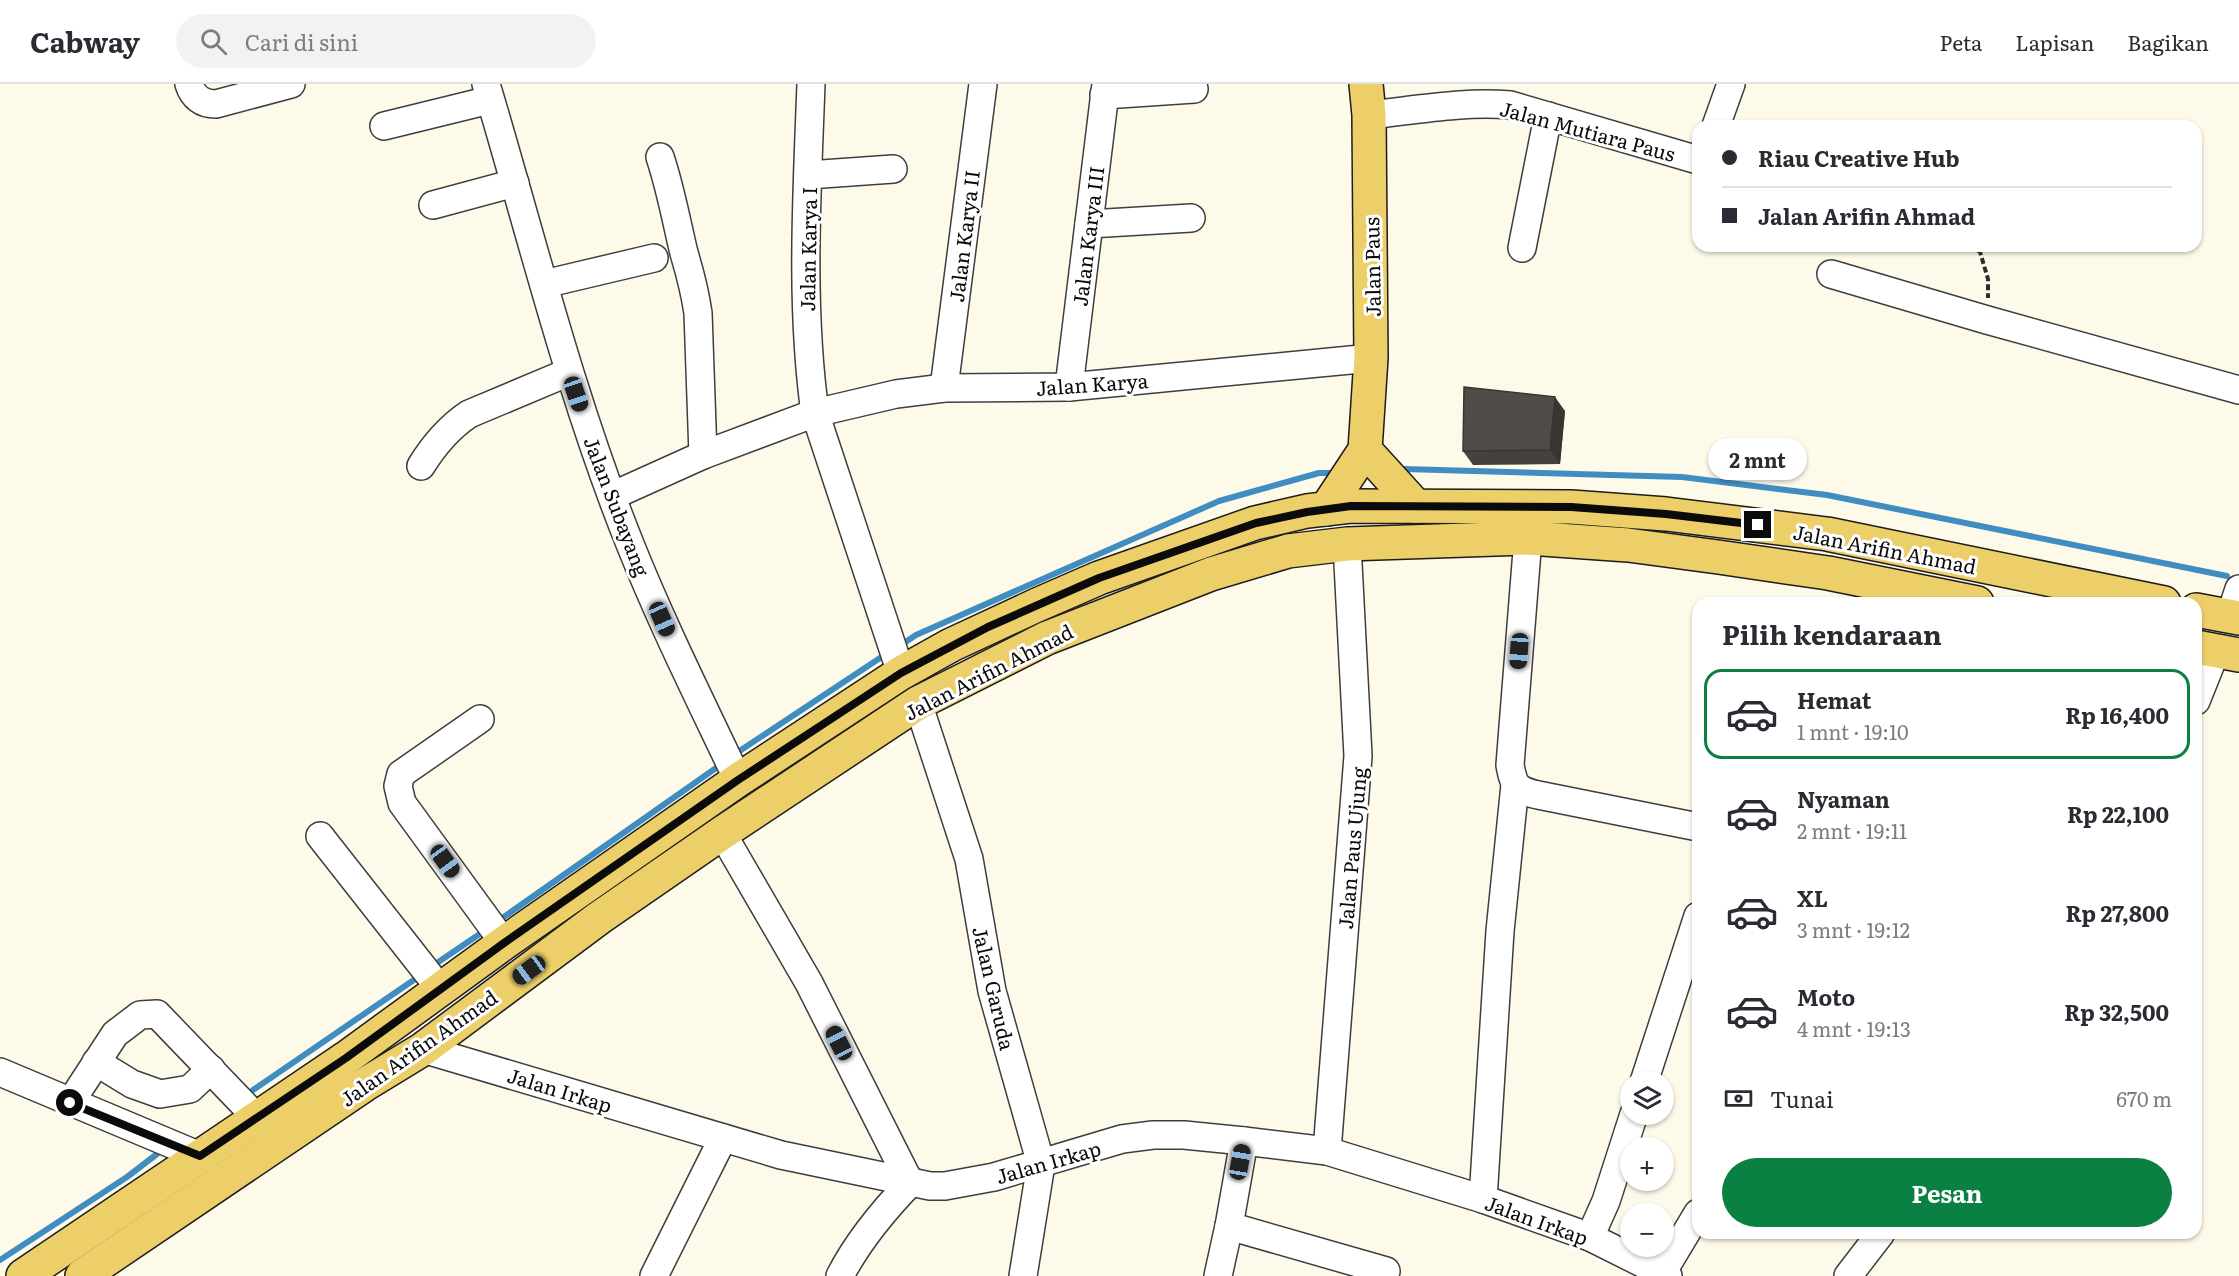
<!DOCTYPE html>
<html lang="id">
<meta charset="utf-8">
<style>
body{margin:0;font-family:Literata,serif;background:#f2f2f3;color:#2b2b33;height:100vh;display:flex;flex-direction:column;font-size:22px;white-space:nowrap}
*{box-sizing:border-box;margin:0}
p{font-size:20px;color:#7c7c81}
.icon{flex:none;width:33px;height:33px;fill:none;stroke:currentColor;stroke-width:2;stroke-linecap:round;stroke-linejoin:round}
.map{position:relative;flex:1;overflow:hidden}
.details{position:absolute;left:1692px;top:513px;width:510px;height:642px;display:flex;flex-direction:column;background:#fff;border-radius:18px;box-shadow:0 2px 4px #0004}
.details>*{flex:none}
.hud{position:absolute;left:1692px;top:36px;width:510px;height:132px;border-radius:18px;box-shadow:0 2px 4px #0004;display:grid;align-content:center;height:132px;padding:0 30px;background:#fff}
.fabs{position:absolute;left:1620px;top:987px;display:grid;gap:12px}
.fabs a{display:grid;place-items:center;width:54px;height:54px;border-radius:50%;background:#fff;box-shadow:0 2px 4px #0004;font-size:30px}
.end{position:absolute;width:27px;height:27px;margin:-14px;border:8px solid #0b0b0b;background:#fff;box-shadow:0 0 0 3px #fff}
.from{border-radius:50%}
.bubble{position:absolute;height:42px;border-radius:21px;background:#fff;box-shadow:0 2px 4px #0004;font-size:20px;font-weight:700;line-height:42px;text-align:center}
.car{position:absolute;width:18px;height:36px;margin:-18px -9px;border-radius:8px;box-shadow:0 0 4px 2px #0007;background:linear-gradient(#222 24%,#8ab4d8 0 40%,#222 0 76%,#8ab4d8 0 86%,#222 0)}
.hud b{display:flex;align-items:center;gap:21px;height:57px;font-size:22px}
.hud b+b{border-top:2px solid #e1e1e2}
.hud i{width:15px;height:15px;background:#2b2b33}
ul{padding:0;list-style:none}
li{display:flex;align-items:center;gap:18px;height:90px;margin:0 12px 9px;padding:0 18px;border:3px solid transparent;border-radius:18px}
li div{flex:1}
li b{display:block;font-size:22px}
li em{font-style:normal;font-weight:700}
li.selected{border-color:#0b8043}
li>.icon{width:54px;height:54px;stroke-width:1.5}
h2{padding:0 30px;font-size:27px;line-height:72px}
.pay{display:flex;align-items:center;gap:15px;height:66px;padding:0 30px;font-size:22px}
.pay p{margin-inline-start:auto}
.action{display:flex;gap:12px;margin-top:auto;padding:12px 30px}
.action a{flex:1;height:69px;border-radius:36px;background:#0b8043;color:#fff;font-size:24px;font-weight:700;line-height:69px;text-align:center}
header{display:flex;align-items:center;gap:36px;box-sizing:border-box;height:84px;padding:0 30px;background:#fff;border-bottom:2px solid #e1e1e2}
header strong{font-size:28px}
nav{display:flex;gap:33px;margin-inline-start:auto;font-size:21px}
.search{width:420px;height:54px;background:#f2f2f3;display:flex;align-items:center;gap:15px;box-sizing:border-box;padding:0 21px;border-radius:33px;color:#7c7c81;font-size:22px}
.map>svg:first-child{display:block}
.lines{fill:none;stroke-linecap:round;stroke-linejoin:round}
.stream{stroke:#408dc2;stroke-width:6}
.minor-casing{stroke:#3e3e3e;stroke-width:30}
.major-casing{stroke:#1c1c1c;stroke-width:36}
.path{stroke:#2d2d2d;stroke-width:4;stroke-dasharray:6 3;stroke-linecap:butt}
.minor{stroke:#fff;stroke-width:27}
.major{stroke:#edcf6a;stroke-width:33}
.wall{fill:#47413e}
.shaded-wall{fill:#393532}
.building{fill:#524c48;stroke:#393532;stroke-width:1.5}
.route{stroke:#0b0b0b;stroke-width:8}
.labels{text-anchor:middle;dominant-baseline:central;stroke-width:6;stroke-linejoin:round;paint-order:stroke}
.street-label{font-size:20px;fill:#0b0b0b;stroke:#fff}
</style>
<header>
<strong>Cabway</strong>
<div class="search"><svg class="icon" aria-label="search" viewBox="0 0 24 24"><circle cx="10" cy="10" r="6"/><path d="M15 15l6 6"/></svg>Cari di sini</div>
<nav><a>Peta</a><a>Lapisan</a><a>Bagikan</a></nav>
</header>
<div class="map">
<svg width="2239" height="1192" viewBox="0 0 2239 1192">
<rect width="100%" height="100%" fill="#fdfaea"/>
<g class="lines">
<g class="stream">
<polyline points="1404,385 1682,393 1827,411 2227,492"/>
<polyline points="907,557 916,551 1219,417 1319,389 1334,389"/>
<polyline points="741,666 880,574"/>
<polyline points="498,837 716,684"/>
<polyline points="431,883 487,845"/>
<polyline points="253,1006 421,891"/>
<polyline points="0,1176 127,1093 157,1070"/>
</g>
<defs>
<g id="minor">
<path d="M189,0C193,13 202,20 216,20L291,0"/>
<path d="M486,0C532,154 570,311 630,460C662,540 701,618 738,696"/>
<path d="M811,0C807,109 800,221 815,329L901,589"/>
<polyline points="1104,11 1194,5"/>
<path d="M1369,31C1416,26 1464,17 1510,21L1698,76"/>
<polyline points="384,42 490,16"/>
<polyline points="1716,42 1731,0"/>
<path d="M660,73C671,106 676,136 684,169C690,189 695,208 698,229L703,371"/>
<polyline points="808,91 893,85"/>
<polyline points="433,121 515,99"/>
<polyline points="1089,140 1191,134"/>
<polyline points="1522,164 1548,32"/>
<polyline points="1831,190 1987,236 2239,306"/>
<polyline points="544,200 654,174"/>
<polyline points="1069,303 1106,0"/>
<polyline points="944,304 983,0"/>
<path d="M421,382C434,361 448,344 469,330L569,288"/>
<polyline points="612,412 703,371 815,329 896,310 944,304 1069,303 1371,274"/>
<path d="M1528,454L1510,681C1514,703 1517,706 1538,711L1698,743"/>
<polyline points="2230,532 2239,505"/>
<polyline points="2196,617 2216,567"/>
<polyline points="918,619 969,775 992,907 1041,1080 1023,1192"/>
<polyline points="480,635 401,690 398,702 402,719 504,859"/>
<path d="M722,749L809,899L910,1099C883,1127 858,1157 840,1192"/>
<polyline points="320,752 441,906"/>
<polyline points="423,965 781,1071 930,1102 945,1102 994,1093 1122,1055 1153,1051 1184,1051 1244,1057 1327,1067 1483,1115 1590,1153 1668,1192"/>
<polyline points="96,978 132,1000 160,1010 190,1005 211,985"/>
<polyline points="0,988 200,1072"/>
<polyline points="1644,998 1698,832"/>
<polyline points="70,1019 115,950 140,931 157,930 257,1034"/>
<polyline points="1327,1067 1358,672 1347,460"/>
<polyline points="1483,1115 1500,847 1515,701"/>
<polyline points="1229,1142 1386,1187"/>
<polyline points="1590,1153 1606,1117 1634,1030"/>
<polyline points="1662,1189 1698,1129"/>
<polyline points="654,1192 723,1054"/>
<polyline points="1218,1192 1229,1142 1244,1057"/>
<polyline points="1848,1192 1881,1149"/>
</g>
<g id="major">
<polyline points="1365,366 1416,422"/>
<polyline points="1326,425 1365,366 1371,274 1369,31 1366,0"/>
<polyline points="2196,526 2239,534"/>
<polyline points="2196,563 2239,571"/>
<polyline points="23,1192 346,974 504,859 738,696 901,589 951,561 1037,521 1099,494 1255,439 1307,427 1351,422 1571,423 1666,430 1827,450 2164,519"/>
<polyline points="82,1192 364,1001 423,965 599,834 722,749 918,619 1047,554 1211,490 1288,467 1347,460 1528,454 1628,461 1718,473 1828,489 1977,519"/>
</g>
</defs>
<use href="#minor" class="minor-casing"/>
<use href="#major" class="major-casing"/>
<polyline class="path" points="1970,162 1980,168 1988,195 1988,214"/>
<use href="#minor" class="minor"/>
<use href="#major" class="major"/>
</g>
<polygon class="wall" points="1565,327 1560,380 1473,381 1463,367"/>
<polygon class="shaded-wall" points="1555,313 1565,327 1560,380 1550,366"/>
<polygon class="building" points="1464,303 1555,313 1550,366 1463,367"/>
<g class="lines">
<polyline class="route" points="70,1019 200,1072 346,974 504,859 738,696 901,589 988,543 1099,494 1256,439 1307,428 1351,422 1571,423 1666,430 1758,441"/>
</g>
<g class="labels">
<g class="street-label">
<text transform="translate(1588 46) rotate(15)">Jalan Mutiara Paus</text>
<text transform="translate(963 152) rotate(-83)">Jalan Karya II</text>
<text transform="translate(1087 152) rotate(-83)">Jalan Karya III</text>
<text transform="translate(807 165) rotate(-89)">Jalan Karya I</text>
<text transform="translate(1371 183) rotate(-91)">Jalan Paus</text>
<text transform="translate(1092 299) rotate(-4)">Jalan Karya</text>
<text transform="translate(618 422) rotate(69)">Jalan Subayang</text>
<text transform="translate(1885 464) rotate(11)">Jalan Arifin Ahmad</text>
<text transform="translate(988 587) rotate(-27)">Jalan Arifin Ahmad</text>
<text transform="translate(1351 764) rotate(-85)">Jalan Paus Ujung</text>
<text transform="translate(995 904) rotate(77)">Jalan Garuda</text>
<text transform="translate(418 963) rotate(-35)">Jalan Arifin Ahmad</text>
<text transform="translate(560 1005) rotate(17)">Jalan Irkap</text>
<text transform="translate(1048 1077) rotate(-16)">Jalan Irkap</text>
<text transform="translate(1537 1135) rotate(20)">Jalan Irkap</text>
</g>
</g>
</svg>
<div class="fabs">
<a><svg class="icon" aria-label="layers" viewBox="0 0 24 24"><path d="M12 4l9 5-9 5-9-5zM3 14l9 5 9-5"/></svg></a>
<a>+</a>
<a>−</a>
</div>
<i class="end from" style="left:70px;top:1019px"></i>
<i class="end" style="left:1758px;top:441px"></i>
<div class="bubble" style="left:1708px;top:354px;width:99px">2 mnt</div>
<i class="car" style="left:576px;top:310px;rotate:161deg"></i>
<i class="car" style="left:662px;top:535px;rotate:156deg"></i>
<i class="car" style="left:1519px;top:567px;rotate:184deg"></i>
<i class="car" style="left:445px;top:777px;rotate:144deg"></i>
<i class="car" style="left:529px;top:886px;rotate:234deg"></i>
<i class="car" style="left:839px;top:959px;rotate:333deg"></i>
<i class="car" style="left:1240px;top:1078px;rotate:10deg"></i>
<div class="hud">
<b><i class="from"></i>Riau Creative Hub</b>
<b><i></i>Jalan Arifin Ahmad</b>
</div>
<section class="details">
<h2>Pilih kendaraan</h2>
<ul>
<li class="selected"><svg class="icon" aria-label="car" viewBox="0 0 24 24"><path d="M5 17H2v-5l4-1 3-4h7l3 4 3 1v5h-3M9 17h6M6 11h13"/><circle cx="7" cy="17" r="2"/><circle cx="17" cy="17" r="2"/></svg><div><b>Hemat</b><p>1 mnt · 19:10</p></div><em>Rp 16,400</em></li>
<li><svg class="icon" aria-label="car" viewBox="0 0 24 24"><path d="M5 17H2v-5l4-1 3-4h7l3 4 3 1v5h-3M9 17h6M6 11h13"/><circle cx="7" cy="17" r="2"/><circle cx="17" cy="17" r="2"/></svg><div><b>Nyaman</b><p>2 mnt · 19:11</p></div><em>Rp 22,100</em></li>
<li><svg class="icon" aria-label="car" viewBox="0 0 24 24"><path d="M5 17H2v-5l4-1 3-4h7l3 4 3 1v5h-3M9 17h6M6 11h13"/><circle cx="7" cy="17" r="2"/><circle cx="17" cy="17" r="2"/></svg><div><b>XL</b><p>3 mnt · 19:12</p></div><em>Rp 27,800</em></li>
<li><svg class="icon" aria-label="car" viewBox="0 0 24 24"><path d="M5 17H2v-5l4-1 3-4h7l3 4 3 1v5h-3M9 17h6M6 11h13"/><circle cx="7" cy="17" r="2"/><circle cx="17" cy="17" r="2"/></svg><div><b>Moto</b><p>4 mnt · 19:13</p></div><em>Rp 32,500</em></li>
</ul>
<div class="pay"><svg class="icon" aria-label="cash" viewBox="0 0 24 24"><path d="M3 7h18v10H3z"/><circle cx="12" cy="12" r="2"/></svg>Tunai<p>670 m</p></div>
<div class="action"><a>Pesan</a></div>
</section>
</div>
